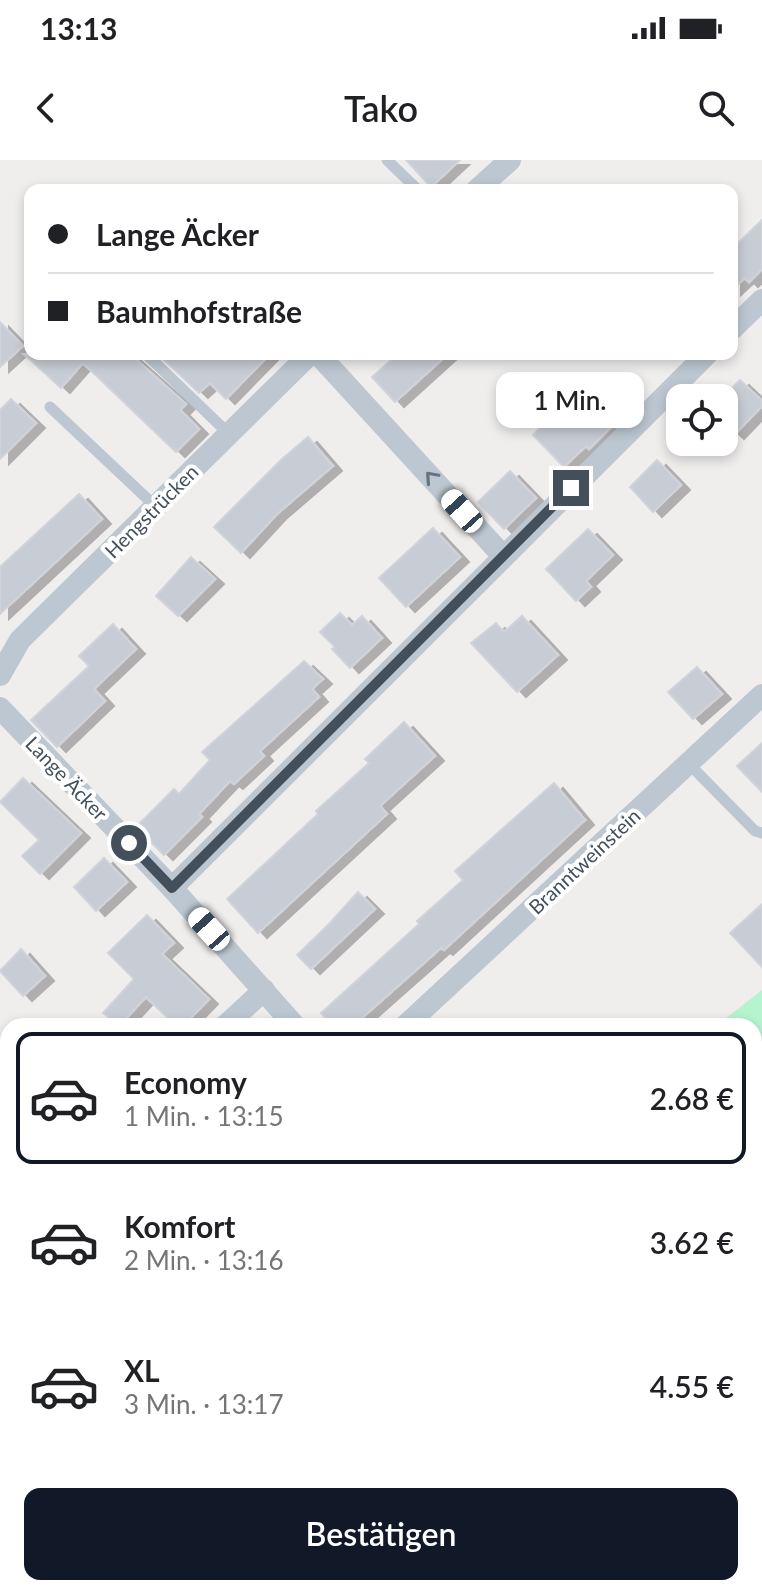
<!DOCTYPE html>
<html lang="de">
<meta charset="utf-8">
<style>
body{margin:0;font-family:Lato,sans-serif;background:#f2f2f2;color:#202124;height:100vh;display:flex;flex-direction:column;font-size:30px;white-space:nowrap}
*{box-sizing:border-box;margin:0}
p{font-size:26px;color:#757577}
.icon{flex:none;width:44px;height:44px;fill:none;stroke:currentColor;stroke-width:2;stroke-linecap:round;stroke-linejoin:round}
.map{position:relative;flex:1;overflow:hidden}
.panel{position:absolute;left:0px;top:858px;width:762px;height:578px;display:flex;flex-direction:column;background:#fff;border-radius:24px 24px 0 0;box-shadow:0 4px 12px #0003}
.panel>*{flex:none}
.hud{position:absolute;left:24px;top:24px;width:714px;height:176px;border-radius:16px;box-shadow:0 4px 12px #0003;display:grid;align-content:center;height:176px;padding:0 24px;background:#fff}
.tools{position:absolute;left:666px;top:224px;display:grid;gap:16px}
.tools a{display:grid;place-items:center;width:72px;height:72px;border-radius:16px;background:#fff;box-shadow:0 4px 12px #0003;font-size:40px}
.end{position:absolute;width:36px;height:36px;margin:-18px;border:10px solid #43505c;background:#fff;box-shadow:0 0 0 4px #fff}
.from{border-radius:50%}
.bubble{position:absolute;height:56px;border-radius:16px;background:#fff;box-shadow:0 4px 12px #0003;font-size:26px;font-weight:600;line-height:56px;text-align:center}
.car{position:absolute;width:24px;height:48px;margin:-24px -12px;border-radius:10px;box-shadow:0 0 6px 2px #0007;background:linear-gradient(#fff 24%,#345 0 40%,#fff 0 76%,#345 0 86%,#fff 0)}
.hud b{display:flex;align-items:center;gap:28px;height:76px;font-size:30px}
.hud b+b{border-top:2px solid #e0e0e0}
.hud i{width:20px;height:20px;background:#202124}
ul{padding:14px 0 0;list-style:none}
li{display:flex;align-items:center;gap:24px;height:132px;margin:0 16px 12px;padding:0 8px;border:4px solid transparent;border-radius:16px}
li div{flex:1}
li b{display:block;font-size:30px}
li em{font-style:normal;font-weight:600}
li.current{border-color:#111827}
li>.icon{width:72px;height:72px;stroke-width:1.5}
.cta{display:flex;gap:16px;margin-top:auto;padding:16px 24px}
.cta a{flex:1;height:92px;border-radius:16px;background:#111827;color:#fff;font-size:32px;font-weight:600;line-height:92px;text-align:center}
.status{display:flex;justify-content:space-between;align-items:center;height:56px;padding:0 40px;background:#fff;direction:ltr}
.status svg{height:22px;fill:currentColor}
header{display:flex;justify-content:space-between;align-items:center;height:104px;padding:0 24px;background:#fff;font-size:36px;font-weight:600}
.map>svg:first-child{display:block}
.green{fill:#b6f3cf}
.building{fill:#c8ccd4;stroke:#d0d3da;stroke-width:2;filter:url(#shadow)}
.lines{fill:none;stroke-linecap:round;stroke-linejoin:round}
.lane{stroke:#bcc7d1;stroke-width:11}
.street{stroke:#bcc7d1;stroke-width:22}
.oneway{stroke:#67747f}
.route{stroke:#43505c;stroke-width:10}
.labels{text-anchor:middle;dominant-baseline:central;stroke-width:8;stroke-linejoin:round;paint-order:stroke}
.street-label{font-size:20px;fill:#43505c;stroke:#fff}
</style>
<div class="status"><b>13:13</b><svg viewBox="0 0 49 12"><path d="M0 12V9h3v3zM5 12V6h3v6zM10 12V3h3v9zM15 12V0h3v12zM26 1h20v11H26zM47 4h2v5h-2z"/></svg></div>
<header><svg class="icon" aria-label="back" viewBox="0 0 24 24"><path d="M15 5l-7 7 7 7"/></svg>Tako<svg class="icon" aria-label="search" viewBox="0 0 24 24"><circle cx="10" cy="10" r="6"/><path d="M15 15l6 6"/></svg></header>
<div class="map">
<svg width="762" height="1435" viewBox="0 0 762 1435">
<defs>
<filter id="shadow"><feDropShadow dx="9" dy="5" stdDeviation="0" flood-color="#0004"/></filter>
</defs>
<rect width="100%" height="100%" fill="#f0eded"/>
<polygon class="green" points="762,830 762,1435 0,1435 0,1409 8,1410 8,1428 754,1428 754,866 716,866"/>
<g class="building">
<polygon points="406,0 460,0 431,27"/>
<polygon points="762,60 762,109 749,122 745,118 732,130 732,89"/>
<polygon points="0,162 23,186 0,207"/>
<polygon points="24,194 130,194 186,244 180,250 199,269 176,292 83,203 61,228"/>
<polygon points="162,194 270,194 226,239 210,223 199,233 160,196"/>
<polygon points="398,194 448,194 395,242 372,217"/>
<polygon points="577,216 619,259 589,289 586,286 564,307 533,275 554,254 546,246"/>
<polygon points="740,220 762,241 762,246 735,274 724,263 724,236"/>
<polygon points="11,239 36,263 0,299 0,250"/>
<polygon points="308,277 333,306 277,354 241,393 214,367 282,299"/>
<polygon points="657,300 681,325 653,352 630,327"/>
<polygon points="510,311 536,338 504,369 478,342"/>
<polygon points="79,334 102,359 0,454 0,407"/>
<polygon points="433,368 460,397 406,447 379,418"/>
<polygon points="588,369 613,395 586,421 591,427 576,441 546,409"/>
<polygon points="191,397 215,419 178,456 156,436"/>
<polygon points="340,453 352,465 362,456 382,478 350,508 332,489 335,487 320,472"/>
<polygon points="522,456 558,495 517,532 471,483 496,463 504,472"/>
<polygon points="113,464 136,489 94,529 105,541 57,587 31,560 89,506 79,496"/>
<polygon points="304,501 323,519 312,529 319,537 260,591 264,596 234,624 230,621 199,654 202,657 164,695 136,667 174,629 179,634 210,600 202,592"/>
<polygon points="697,507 722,534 693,559 668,532"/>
<polygon points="404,562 435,596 380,646 387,654 258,773 227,739 318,654 316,651 369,603 365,599"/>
<polygon points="762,583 762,632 737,606"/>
<polygon points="23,618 81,673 40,714 22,696 39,680 0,642"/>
<polygon points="554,623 585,660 444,790 441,788 353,866 333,866 321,853 419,764 417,761 463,720 455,711"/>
<polygon points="104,698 127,722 96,751 74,727"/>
<polygon points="358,732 375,749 311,809 297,795 329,764"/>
<polygon points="762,744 762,807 730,773"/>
<polygon points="147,755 174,783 162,794 209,839 183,866 176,866 146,837 119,866 103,853 134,819 108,793"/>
<polygon points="21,789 45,816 23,836 0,811"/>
</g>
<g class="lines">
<g class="lane">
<polyline points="387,0 418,30"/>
<polyline points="146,194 229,274"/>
<polyline points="50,247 155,346"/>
<polyline points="689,604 755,671 762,673"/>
<polyline points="0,1228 8,1236"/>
</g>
<g class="street">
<polyline points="477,30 510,0"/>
<polyline points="732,169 762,140"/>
<polyline points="318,194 503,396"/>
<polyline points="0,515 20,480 310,194"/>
<polyline points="0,548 172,728 295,866"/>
<polyline points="172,728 707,194"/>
<polyline points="225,866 264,830"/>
<polyline points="405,866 762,535"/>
<polyline points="0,1078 8,1070"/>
</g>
</g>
<defs><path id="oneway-chevron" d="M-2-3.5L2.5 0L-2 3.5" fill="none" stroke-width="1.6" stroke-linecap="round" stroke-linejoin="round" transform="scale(2)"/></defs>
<use class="oneway" href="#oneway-chevron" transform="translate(431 317) rotate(-132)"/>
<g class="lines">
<polyline class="route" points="129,683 172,728 571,328"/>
</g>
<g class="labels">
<g class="street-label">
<text transform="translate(151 351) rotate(-45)">Hengstrücken</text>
<text transform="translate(67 618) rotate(46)">Lange Äcker</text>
<text transform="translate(584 701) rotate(-43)">Branntweinstein</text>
</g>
</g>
</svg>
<div class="tools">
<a><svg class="icon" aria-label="locate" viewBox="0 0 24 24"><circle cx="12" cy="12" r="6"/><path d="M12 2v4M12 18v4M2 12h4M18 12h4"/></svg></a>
</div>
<i class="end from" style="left:129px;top:683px"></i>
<i class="end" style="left:571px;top:328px"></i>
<div class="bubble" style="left:496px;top:212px;width:148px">1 Min.</div>
<i class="car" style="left:462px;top:351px;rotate:318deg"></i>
<i class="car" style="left:209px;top:769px;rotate:318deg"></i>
<div class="hud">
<b><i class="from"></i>Lange Äcker</b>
<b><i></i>Baumhofstraße</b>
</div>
<section class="panel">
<ul>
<li class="current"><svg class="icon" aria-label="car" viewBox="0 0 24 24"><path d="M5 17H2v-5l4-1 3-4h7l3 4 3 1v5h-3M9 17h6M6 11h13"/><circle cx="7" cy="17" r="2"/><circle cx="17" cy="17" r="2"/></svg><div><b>Economy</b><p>1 Min. · 13:15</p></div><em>2.68 €</em></li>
<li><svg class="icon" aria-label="car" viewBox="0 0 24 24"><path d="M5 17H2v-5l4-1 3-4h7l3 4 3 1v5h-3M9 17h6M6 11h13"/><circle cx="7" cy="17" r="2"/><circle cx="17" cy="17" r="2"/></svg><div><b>Komfort</b><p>2 Min. · 13:16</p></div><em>3.62 €</em></li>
<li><svg class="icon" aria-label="car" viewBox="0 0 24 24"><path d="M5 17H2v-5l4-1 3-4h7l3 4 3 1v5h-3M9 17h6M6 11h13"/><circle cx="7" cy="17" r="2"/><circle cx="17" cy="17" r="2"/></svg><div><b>XL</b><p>3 Min. · 13:17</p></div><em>4.55 €</em></li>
</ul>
<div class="cta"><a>Bestätigen</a></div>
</section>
</div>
